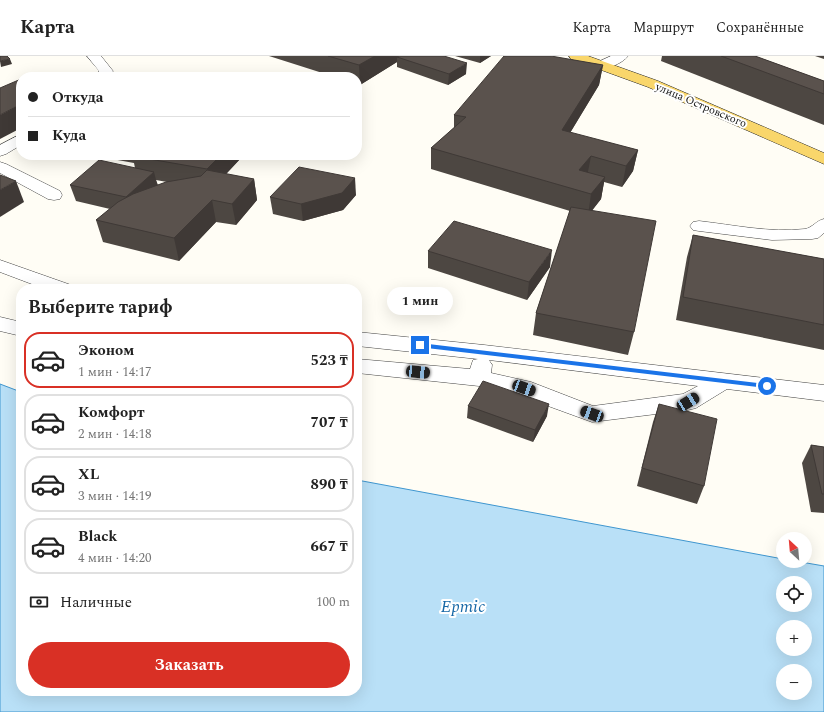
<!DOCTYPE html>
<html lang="ru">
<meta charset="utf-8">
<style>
body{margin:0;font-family:Spectral,serif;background:#f6f6f6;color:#222;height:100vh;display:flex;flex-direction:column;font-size:15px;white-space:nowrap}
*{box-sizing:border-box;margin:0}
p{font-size:13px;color:#767676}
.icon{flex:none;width:22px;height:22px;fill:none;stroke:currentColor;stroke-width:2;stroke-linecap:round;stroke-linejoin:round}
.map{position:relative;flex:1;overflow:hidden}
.panel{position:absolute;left:16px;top:228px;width:346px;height:412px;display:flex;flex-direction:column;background:#fff;border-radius:16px;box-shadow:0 4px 16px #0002}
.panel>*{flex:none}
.banner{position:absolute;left:16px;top:16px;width:346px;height:88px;border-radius:16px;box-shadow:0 4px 16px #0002;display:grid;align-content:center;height:88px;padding:0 12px;background:#fff}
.needle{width:26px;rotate:334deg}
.buttons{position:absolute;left:776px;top:476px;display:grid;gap:8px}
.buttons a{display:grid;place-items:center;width:36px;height:36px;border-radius:50%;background:#fff;box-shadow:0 4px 16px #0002;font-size:20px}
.end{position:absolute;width:18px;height:18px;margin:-9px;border:5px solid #1a73e8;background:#fff;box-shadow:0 0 0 2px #fff}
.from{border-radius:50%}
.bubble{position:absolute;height:28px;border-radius:14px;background:#fff;box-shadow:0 4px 16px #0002;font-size:13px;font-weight:700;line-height:28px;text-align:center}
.car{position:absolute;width:12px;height:24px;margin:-12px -6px;border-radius:5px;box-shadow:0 0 3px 1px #0007;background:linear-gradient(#222 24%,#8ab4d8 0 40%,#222 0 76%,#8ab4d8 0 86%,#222 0)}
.banner b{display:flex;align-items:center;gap:14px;height:38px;font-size:15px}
.banner b+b{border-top:1px solid #e0e0e0}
.banner i{width:10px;height:10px;background:#222}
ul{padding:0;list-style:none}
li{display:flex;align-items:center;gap:12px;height:56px;margin:0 8px 6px;padding:0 4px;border:2px solid #e0e0e0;border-radius:16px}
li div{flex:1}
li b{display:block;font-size:15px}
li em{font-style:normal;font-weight:700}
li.selected{border-color:#d93025}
li>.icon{width:36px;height:36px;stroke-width:1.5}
h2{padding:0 12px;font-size:18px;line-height:48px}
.pay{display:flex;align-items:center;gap:10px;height:44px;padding:0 12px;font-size:15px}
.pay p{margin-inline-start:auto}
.cta{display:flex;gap:8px;margin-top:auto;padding:8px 12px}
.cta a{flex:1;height:46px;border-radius:24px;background:#d93025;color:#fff;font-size:16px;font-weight:700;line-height:46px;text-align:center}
header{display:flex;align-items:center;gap:24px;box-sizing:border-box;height:56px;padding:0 20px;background:#fff;border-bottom:1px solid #e0e0e0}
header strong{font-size:19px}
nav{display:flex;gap:22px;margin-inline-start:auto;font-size:14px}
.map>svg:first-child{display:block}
.water{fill:#b9e0f7;stroke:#3f96cf;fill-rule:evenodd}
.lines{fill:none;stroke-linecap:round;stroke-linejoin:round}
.minor-casing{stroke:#444;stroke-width:1}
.major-casing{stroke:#222;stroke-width:1}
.minor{fill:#fff;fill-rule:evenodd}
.major{fill:#f9d66b;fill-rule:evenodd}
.wall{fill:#4d4742;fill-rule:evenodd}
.shaded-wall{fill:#3f3936}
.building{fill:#5a524d;stroke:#3f3936}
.route{fill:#1a73e8}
.labels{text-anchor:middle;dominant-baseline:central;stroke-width:4;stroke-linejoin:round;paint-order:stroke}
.far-street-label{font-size:11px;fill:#111;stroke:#fff}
.near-water-label{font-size:17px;font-style:italic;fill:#1768a6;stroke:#fff}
</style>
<header>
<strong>Карта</strong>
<nav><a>Карта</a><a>Маршрут</a><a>Сохранённые</a></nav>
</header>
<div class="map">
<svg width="824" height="656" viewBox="0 0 824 656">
<rect width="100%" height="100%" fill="#fffdf5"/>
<path class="water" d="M0,328L21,336V635H357V424L783,503V505H795L824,510V656H0ZM783,527H805V549H783ZM783,571H805V593H783ZM783,615H805V637H783Z"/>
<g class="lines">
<defs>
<g id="minor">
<polygon points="87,0 101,0 113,15 110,21 96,21 99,15"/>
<path d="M611,0H628C623,7 607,14 598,12L596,9L598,6Z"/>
<polygon points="21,78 21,89 6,98 0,100 0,89"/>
<polygon points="0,106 6,108 60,135 62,139 60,143 54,144 48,143 0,117"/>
<path d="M824,163V177L818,182L812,183L772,184L699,175L693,174L690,170L693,166L699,165C734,169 770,177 805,173C812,172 817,164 824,163Z"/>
<polygon points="0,204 71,229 74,233 45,233 0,216"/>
<polygon points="0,261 21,266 21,280 0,275"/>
<path d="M357,276L484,289L824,329V345L727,333L696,352L688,354L592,366L518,339L479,330L357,317V303L470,313L473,304L478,303L357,290ZM489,304L698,330L683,338L593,350L531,326L491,317L492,309Z"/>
</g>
<polygon id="major" points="569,0 588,0 658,25 824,97 824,108 648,31 571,3"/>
</defs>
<use href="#minor" class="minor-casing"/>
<use href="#major" class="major-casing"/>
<use href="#minor" class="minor"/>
<use href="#major" class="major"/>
</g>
<g class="wall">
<polygon points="269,0 444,0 466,18 448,29 397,11 397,6 360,29 357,28 357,21 335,21"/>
<polygon points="455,0 491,0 480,7"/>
<polygon points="662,0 755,0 824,25 824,69 661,5"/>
<polygon points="815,0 824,0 824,3"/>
<polygon points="555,1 603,9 599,29 570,77 638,94 633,115 622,131 604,126 601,143 592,154 634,276 628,299 533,279 536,257 570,155 431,113 431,92 454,72 454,59"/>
<path d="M90,99H240L241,102L226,118L254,123L257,144L236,169L216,166L179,205L103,186L96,164L110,153L76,145L70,129L135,112L134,107ZM156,124L167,126L158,129Z"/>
<polygon points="356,139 343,154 303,165 273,158 270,141"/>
<polygon points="693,179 824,203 824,294 676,264 687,201"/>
<polygon points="428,195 550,211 527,244 428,212"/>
<polygon points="659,348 704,430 697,448 637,430 653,366"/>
<polygon points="468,350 547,360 533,386 467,362"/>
<polygon points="811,389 824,391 824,457 811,456 802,407"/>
</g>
<g class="shaded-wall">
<polygon points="375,0 408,0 397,1 397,6 360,29 359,9"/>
<polygon points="480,0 491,0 480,7"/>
<polygon points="10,3 12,8 1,11 0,5"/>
<polygon points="467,7 466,18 448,29 449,18"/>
<polygon points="603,9 599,29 559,95 562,74"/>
<polygon points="21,48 21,72 0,83 0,59"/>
<polygon points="638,94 633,115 622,131 626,110"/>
<polygon points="221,99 240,99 241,102 211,134 207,113"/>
<polygon points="591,100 587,121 579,114"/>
<polygon points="154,116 158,132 131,158 126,141"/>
<polygon points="605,121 601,143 588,160 591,138"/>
<polygon points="355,122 356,139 343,154 303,165 301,148"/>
<polygon points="254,123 257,144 236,169 232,148"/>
<polygon points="16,125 24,146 0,161 0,134"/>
<polygon points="212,144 216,166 179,205 174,182"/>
<polygon points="552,194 550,211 527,244 529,226"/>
<polygon points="549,348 547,360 533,386 535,374"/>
</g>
<g class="building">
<polygon points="0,0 7,0 10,3 0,5"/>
<polygon points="328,0 375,0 359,9"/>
<polygon points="399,0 444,0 467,7 449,18 397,1"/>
<polygon points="504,0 551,0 603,9 562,74 638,94 626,110 591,100 579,114 605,121 591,138 431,92 466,61 454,59"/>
<polygon points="721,0 755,0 824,25 824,38"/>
<polygon points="21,23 21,48 0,59 0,32"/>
<polygon points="133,99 221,99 207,113 132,100"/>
<polygon points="99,104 154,116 126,141 70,129"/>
<polygon points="299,111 355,122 342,137 301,148 270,141"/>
<polygon points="207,114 254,123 232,148 212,144 174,182 96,164 118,146 133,138 166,126 201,120"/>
<polygon points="0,119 16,125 0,134"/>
<polygon points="571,151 656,165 634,276 536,257"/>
<polygon points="454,165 552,194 529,226 428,195"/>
<polygon points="693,179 824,203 824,269 683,241"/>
<polygon points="483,325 549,348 535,374 468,350"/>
<polygon points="659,348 717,363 704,430 642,412"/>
<polygon points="811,389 824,391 824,438 822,438"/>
</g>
<polygon class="route" points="420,287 767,328 771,330 767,332 418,291 418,288"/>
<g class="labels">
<g class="far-street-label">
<text transform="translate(701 49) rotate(23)">улица Островского</text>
</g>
<g class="near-water-label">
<text x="463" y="551">Ертіс</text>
</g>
</g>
</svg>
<div class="buttons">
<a><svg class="needle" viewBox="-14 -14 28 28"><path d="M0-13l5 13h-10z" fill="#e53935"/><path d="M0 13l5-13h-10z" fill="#767676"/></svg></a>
<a><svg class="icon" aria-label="locate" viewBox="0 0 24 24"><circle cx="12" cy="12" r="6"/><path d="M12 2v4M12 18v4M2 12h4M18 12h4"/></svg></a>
<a>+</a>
<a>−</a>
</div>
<i class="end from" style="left:767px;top:330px"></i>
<i class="end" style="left:420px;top:289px"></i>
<div class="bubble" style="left:387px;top:231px;width:66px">1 мин</div>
<i class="car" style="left:418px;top:316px;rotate:96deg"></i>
<i class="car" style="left:524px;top:332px;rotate:110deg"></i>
<i class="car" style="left:688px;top:346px;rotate:59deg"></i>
<i class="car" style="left:592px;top:358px;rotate:290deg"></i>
<div class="banner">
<b><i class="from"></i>Откуда</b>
<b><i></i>Куда</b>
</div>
<section class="panel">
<h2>Выберите тариф</h2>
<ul>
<li class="selected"><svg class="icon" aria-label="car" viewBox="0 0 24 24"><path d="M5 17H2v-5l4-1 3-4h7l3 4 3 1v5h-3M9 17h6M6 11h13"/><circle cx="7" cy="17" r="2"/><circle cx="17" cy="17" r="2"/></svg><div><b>Эконом</b><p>1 мин · 14:17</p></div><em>523 ₸</em></li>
<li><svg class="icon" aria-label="car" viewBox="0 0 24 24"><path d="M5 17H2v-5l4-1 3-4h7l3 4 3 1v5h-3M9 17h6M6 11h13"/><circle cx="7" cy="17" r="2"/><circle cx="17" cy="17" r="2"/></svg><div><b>Комфорт</b><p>2 мин · 14:18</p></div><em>707 ₸</em></li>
<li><svg class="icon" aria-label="car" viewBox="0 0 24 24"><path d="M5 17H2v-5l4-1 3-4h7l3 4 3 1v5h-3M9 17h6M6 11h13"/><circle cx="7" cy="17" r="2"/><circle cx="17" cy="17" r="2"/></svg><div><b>XL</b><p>3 мин · 14:19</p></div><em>890 ₸</em></li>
<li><svg class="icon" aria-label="car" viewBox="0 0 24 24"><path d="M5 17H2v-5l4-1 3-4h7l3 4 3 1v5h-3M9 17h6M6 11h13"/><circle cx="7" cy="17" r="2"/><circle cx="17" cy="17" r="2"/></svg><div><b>Black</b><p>4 мин · 14:20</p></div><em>667 ₸</em></li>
</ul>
<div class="pay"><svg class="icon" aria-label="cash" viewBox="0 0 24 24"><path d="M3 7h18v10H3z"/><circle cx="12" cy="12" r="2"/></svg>Наличные<p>100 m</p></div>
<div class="cta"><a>Заказать</a></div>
</section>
</div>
